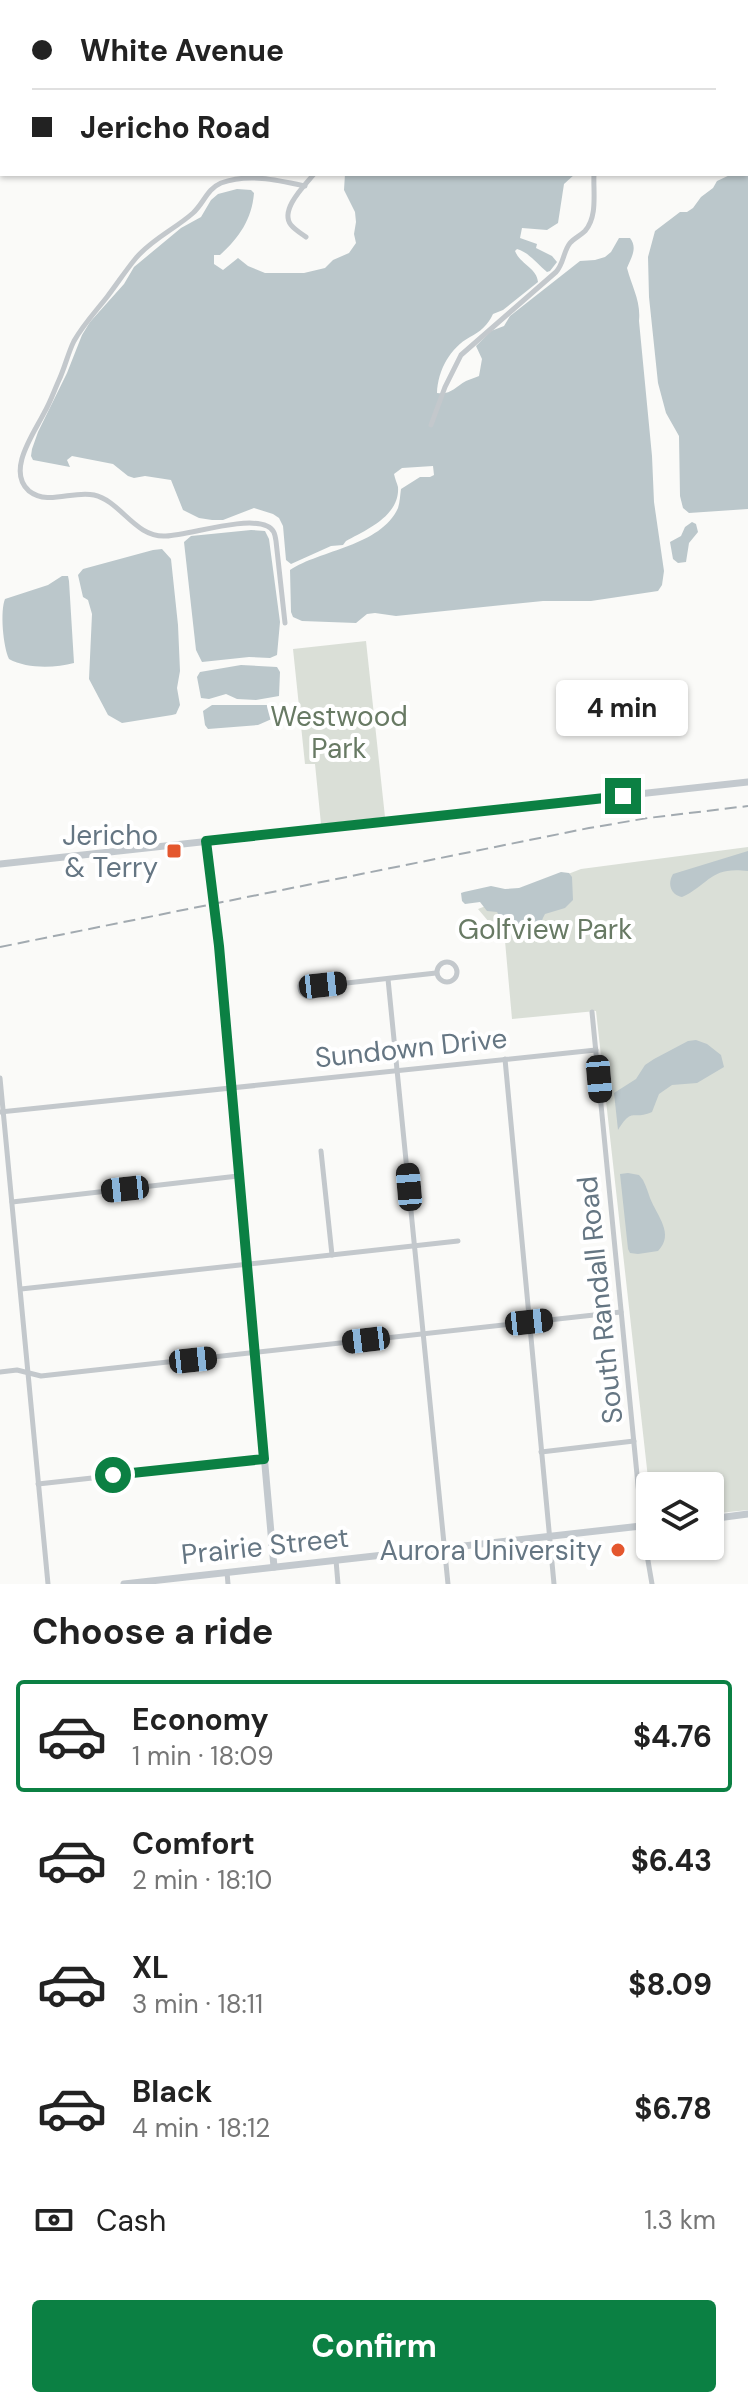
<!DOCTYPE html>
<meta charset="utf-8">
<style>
body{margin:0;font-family:"DM Sans",sans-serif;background:#f2f2f2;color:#222;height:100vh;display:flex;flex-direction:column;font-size:30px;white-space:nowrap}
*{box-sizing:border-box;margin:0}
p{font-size:26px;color:#767676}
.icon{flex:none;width:44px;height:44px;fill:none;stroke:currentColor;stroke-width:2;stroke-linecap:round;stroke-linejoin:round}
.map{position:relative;height:1584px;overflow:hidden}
.details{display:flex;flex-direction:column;background:#fff;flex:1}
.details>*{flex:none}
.hud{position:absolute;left:0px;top:0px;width:748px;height:176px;box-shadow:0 2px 6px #0004;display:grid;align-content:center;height:176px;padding:0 32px;background:#fff}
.controls{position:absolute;left:636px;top:1472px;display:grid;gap:16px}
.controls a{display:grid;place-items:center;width:88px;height:88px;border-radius:8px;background:#fff;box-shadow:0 2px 6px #0004;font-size:40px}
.end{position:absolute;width:36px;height:36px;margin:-18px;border:10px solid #0b8043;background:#fff;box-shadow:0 0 0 4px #fff}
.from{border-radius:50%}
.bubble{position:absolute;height:56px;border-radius:8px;background:#fff;box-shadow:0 2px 6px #0004;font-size:26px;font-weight:700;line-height:56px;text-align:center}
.car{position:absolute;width:24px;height:48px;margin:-24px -12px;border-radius:10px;box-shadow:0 0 6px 2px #0007;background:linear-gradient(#222 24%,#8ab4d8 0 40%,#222 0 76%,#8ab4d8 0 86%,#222 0)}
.hud b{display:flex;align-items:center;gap:28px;height:76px;font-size:30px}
.hud b+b{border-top:2px solid #e0e0e0}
.hud i{width:20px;height:20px;background:#222}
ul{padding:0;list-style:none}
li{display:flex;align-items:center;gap:24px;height:112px;margin:0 16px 12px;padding:0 16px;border:4px solid transparent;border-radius:8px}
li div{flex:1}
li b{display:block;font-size:30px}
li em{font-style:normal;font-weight:700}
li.selected{border-color:#0b8043}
li>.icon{width:72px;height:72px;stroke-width:1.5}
h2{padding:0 32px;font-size:36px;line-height:96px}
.pay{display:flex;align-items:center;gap:20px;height:88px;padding:0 32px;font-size:30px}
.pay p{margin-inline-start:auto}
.button{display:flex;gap:16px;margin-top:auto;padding:16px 32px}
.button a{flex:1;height:92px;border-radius:8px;background:#0b8043;color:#fff;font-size:32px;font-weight:700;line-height:92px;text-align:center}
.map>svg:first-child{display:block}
.green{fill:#dadfd7}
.water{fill:#bbc7cb}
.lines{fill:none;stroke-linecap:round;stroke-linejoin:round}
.street{stroke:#c3c8cc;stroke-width:5}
.secondary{stroke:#c3c9ce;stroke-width:7}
.primary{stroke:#c3c9ce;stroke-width:8}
.rail{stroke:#a2aab0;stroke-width:2;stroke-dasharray:12 6;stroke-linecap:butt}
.route{stroke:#0b8043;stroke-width:10}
.poi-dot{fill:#e4572e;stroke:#fff;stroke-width:3}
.labels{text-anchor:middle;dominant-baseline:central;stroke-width:8;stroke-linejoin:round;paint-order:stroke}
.park-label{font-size:28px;fill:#687a64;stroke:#fff}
.poi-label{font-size:28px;fill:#657683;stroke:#fff;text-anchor:end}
.street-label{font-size:28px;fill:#657683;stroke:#fff}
</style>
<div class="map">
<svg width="748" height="1584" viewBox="0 0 748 1584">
<rect width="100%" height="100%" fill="#fafaf8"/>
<g class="green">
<polygon points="366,641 385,817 321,824 315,764 305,764 293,649"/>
<polygon points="748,847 748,1510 710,1514 710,1486 650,1486 650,1496 596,1011 512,1019 505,941 478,909 581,869"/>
</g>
<g class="water">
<polygon points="748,164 748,509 689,513 683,508 680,496 679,436 666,413 658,383 649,297 648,257 655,231 680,212 687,212 693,208 701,197 713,188 717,181 732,174 746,174 746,165"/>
<path d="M345,174H575L564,184L558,223L547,230L522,228L520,238L537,244L536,248L552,256L557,262L550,271L547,272C537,264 530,253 517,249L515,251C520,264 537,268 538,282L503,310L493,314C488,325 480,332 470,337C450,348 438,370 437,393C451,395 455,387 466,381C470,379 475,378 479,376L482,359L476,346L491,331L504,326L510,316L580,261L595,260L605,257L611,252L619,238H630C638,248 631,258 627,268C632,287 641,301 639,321L652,456L654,502L664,571L662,585L658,591L591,601H543L396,616L375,613L367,614L356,623L302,621L293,617L291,612L290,570C320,550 381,546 398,508C400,502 400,495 401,489L420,477H430L434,475L433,466L402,468L394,474C395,479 397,483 398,487C400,516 366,530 346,541L343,545L331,546L291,564L286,560L283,526L279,518L273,514L254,508L223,520H212L199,518L183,510L171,480L145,476L134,478L128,476L113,464L72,456L67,460L70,467L33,460L31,456L32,449L38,432L67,373L82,335L90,322L124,284L134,267L181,228L201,217L211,200L218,194L237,189L251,190L254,193C252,219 239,238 220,255H214V264L223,270L238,258L248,266L265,273H304L325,268L333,260L349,253L356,243L354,234L356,222L355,212L344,190Z"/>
<polygon points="692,522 696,524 698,532 689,543 686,562 678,563 673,559 670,542 681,536 685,527"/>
<polygon points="251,530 265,531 269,539 280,622 277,655 270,658 249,657 202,662 196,650 184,542 191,536"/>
<polygon points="162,549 171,559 178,625 180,671 177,688 180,705 176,714 172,715 122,723 108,715 89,679 92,614 88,600 83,597 78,575 83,569 153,550"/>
<path d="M62,576H68L69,581L74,663C55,668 27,669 9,659C3,646 0,611 5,599L48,585Z"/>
<polygon points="241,665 277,667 280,672 279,696 256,700 237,699 226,694 209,699 201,698 197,677 200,672"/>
<polygon points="212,705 270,705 274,718 258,725 208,729 205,725 203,711"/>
<path d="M748,851V871C710,866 710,884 682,897C671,895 667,884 673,874Z"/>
<path d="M561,872L569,873L572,877L573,900L565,908L545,914C539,924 541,937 527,937L518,929L505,925L497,912L487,911L480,902L465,904L462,901L461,893L464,892L491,886L505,889L519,888Z"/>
<path d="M696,1040L707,1044L721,1055L724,1067L697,1083L672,1085L659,1094L652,1112C632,1121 633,1106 618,1130L614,1093L636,1079L645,1065L654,1059L688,1041Z"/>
<path d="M628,1173L639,1175L643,1180C646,1186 648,1192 650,1198C657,1216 675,1234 658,1251L638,1254L630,1253L628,1249L620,1174Z"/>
</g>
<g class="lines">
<g class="street">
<polyline points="0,128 2,128"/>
<path d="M306,237C302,234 295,230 291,225C279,210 305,185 314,174"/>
<path d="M431,425L445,387L461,355L556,272C564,263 563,252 570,243C574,238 580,236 585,231C598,216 593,192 594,174"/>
<path d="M285,623L276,541C275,534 274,529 267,526C245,516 190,535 166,536C135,538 121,501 94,495C73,490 48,506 29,491C6,471 34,433 44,413C50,403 54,391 59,380C65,367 68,353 74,341C83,325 96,311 107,297C117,284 126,270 136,258C152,239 175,229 193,213C204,203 207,189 221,183C248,173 278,180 305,186"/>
<circle cx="447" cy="972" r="10"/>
<circle cx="310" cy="987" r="10"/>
<polyline points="388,979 448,1584"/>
<polyline points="320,986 436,973"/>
<polyline points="592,1012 642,1526 652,1584"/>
<polyline points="505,1059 554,1584"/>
<polyline points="0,1078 48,1584"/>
<polyline points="0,1112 596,1050"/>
<polyline points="321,1151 332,1255"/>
<polyline points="12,1202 238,1176"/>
<polyline points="21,1289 458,1241"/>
<polyline points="0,1372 17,1370 41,1376 621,1312"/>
<polyline points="541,1452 634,1441"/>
<polyline points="38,1484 264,1459"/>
<polyline points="336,1560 338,1584"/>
<polyline points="227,1572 228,1584"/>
</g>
<g class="secondary">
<polyline points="206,841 219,946 274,1567"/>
<polyline points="0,864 748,782"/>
<polyline points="710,1519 748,1514"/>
<polyline points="124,1584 650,1525"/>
</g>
<g class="primary">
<polyline points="6,2 7,0"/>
<polyline points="0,26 2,19"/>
</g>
<g class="rail">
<polyline points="590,0 592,2"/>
<polyline points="746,34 748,33"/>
<polyline points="0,119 2,118"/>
<polyline points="0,947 589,828 648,818 748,806"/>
</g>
</g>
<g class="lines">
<polyline class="route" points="113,1475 264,1459 219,946 206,841 623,796"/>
</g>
<g class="poi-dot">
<rect x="166" y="843" width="16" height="16" rx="4"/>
<circle cx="618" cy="1550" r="8"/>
</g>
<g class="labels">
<g class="park-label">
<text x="339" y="716">Westwood<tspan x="339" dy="32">Park</tspan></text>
<text x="545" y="929">Golfview Park</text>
</g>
<g class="poi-label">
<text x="158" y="835">Jericho<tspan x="158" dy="32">&amp; Terry</tspan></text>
<text x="602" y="1550">Aurora University</text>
</g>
<g class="street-label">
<text transform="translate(411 1048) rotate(-6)">Sundown Drive</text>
<text transform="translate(600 1300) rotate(-96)">South Randall Road</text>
<text transform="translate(265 1546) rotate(-6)">Prairie Street</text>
</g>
</g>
</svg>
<div class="controls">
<a><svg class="icon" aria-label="layers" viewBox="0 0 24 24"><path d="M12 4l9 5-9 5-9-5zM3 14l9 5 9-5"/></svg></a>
</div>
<i class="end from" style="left:113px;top:1475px"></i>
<i class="end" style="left:623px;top:796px"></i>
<div class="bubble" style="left:556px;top:680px;width:132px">4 min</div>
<i class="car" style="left:323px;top:985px;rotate:84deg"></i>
<i class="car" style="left:599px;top:1079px;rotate:175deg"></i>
<i class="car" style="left:409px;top:1187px;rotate:355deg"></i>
<i class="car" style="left:125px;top:1189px;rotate:264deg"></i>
<i class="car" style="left:529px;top:1322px;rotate:84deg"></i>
<i class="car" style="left:366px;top:1340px;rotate:263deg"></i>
<i class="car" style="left:193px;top:1360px;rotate:84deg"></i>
<div class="hud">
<b><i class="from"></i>White Avenue</b>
<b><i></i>Jericho Road</b>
</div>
</div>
<section class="details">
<h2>Choose a ride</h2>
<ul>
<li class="selected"><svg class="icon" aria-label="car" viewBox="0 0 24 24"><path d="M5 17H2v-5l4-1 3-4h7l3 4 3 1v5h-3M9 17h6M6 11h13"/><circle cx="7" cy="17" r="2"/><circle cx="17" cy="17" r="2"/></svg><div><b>Economy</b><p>1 min · 18:09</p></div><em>$4.76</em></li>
<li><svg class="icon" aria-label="car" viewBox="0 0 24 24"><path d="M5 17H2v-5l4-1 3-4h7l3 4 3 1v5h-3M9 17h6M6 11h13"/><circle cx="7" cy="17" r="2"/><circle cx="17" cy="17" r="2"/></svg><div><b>Comfort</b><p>2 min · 18:10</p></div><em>$6.43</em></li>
<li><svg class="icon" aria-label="car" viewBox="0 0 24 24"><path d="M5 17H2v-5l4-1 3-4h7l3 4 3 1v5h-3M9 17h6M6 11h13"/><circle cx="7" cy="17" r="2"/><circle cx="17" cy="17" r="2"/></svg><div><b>XL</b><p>3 min · 18:11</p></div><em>$8.09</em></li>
<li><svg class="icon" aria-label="car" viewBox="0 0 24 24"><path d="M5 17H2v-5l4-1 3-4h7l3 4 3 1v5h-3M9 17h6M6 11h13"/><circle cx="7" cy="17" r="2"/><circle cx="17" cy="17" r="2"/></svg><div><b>Black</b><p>4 min · 18:12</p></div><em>$6.78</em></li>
</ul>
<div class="pay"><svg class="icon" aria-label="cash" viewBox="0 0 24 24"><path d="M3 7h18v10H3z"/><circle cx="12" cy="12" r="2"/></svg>Cash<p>1.3 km</p></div>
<div class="button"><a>Confirm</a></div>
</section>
